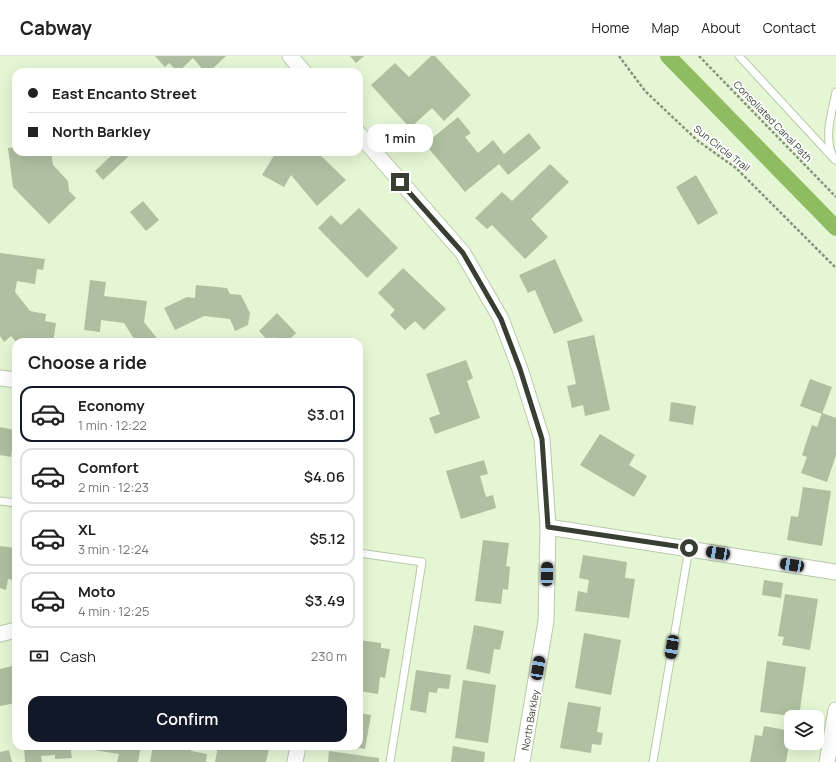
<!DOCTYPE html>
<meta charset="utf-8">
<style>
body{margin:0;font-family:Manrope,sans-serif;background:#f2f2f2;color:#222;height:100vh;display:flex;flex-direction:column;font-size:15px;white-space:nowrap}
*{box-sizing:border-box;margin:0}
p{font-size:13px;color:#767676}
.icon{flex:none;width:22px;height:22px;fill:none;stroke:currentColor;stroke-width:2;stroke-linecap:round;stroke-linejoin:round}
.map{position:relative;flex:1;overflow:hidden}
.panel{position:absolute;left:12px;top:282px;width:351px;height:412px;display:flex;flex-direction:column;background:#fff;border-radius:12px;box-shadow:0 4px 16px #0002}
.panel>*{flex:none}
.hud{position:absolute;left:12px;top:12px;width:351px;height:88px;border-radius:12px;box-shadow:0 4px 16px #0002;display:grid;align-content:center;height:88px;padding:0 16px;background:#fff}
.controls{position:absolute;left:784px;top:654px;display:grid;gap:8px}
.controls a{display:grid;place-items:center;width:40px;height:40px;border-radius:8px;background:#fff;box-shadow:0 4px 16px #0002;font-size:20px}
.end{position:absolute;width:18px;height:18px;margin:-9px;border:5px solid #383f32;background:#fff;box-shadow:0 0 0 2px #fff}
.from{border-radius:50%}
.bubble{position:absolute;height:28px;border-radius:12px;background:#fff;box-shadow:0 4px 16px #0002;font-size:13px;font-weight:600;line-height:28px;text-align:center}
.car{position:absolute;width:12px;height:24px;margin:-12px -6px;border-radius:5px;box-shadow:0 0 3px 1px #0007;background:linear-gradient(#222 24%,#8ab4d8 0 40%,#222 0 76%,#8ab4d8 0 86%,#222 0)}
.hud b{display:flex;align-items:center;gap:14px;height:38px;font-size:15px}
.hud b+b{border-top:1px solid #e0e0e0}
.hud i{width:10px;height:10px;background:#222}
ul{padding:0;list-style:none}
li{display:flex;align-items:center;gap:12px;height:56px;margin:0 8px 6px;padding:0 8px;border:2px solid #e0e0e0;border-radius:12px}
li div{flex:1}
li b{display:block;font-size:15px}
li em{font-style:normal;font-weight:600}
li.active{border-color:#111827}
li>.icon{width:36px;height:36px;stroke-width:1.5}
h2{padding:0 16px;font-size:18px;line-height:48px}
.pay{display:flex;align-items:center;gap:10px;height:44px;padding:0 16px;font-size:15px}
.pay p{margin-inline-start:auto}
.button{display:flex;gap:8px;margin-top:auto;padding:8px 16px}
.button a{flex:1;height:46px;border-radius:12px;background:#111827;color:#fff;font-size:16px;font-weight:600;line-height:46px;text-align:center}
header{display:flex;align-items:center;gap:24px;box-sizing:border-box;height:56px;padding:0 20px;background:#fff;border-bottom:1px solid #e0e0e0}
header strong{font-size:19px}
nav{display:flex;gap:22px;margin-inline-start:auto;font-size:14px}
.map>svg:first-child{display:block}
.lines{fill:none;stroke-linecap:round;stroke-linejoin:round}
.canal{stroke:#90bc61;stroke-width:16}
.building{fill:#afc0a0}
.service-casing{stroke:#b8caa9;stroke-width:9}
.minor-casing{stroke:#b8caa9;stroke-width:17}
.path{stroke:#87937c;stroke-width:2.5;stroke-dasharray:3 2;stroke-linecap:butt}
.service{stroke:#fff;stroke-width:7}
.minor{stroke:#fff;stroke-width:15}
.route{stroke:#383f32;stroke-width:5}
.labels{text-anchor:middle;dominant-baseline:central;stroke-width:3.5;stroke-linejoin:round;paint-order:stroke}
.street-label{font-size:10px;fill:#383f32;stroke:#fff}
</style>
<header>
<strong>Cabway</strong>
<nav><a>Home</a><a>Map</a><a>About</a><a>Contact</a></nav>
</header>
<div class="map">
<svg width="836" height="706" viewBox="0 0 836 706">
<rect width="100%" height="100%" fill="#e4f6d4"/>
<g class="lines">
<polyline class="canal" points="668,0 836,172"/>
</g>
<g class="building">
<polygon points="155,0 226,0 209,16 205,16 193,2 178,16 169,7 165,11"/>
<polygon points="350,0 364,0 356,7"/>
<polygon points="431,0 435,0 471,39 444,65 432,52 410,72 371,29 395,7 409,21"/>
<polygon points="458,61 471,77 465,81 478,97 493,84 504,98 529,77 541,92 508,119 499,108 465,136 425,88"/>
<polygon points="16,91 16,96 51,96 53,109 68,125 69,135 76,142 49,168 13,131 8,92"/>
<polygon points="115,96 123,96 128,101 103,124 95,115"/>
<polygon points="276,96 317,96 346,124 317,150 291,119 284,131 262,119"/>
<polygon points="550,108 569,126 531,163 548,181 525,203 492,169 487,173 475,162 502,136 512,145"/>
<polygon points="696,119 718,157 698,169 676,131"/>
<polygon points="143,145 159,164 146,175 130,156"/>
<polygon points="359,152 398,192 367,222 318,172 331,159 341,169"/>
<polygon points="0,197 45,203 43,214 37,213 35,228 17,225 15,236 30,255 46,258 45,265 56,267 53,286 16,286 11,280 4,286 0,280"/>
<polygon points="555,203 583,265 554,278 535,234 528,237 519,219"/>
<polygon points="403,212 446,253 424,274 415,265 405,274 390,259 395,254 378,237"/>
<polygon points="90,224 106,226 104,240 147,245 144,266 159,285 136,286 124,267 101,264 100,276 84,274"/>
<polygon points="196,229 227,232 230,238 241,239 250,257 248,269 235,275 230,263 204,260 175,274 164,252 187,241 195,242"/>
<polygon points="277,257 296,277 287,286 278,286 274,281 269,286 259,275"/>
<polygon points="594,279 610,354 585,360 583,349 572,352 567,330 576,328 567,285"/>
<polygon points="466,304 473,322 467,325 480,362 435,378 429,362 440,358 426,318"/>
<polygon points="810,323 832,331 822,358 800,350"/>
<polygon points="671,346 696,350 693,369 669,365"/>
<polygon points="822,357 836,362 836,399 827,426 801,417 807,401 802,399 812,369 817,371"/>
<polygon points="0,371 15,374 11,401 0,399"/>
<polygon points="600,378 635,399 629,409 647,420 634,441 580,409"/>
<polygon points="484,404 488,418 480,420 486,441 493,439 496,452 461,463 446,415"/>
<polygon points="803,431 831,435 822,490 787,484 791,460 798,461"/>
<polygon points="483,484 509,487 506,510 510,511 508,534 503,533 501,548 475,545"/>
<polygon points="0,490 16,492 16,525 8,523 6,534 0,532"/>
<polygon points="583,499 627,506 625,522 635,523 629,562 575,555 578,535 587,537 589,524 579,522"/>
<polygon points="764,524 783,527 781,542 762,539"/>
<polygon points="785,538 818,543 810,594 782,589 784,581 778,580"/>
<polygon points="474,569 504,575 500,594 494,593 490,618 466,613"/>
<polygon points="584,577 621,584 611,639 575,632"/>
<polygon points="359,584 381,587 381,592 390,593 385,622 380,621 378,638 359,635 359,615 360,615 362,603 359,603"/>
<polygon points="767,605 806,611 799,661 760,656"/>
<polygon points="16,609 16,647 0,650 0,613"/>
<polygon points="416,614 451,619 449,633 438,632 437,637 429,636 426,657 410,654"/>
<polygon points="463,624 496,629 488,687 455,682"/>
<polygon points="568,646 601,651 597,676 603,677 601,689 592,688 591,697 560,692"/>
<polygon points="359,657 371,659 365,693 355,691 359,690"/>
<polygon points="764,670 791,675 791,687 794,687 793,694 788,694 786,706 750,706 755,679 762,680"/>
<polygon points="24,690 70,690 72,702 55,703 55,699 41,700 42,706 25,706"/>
<polygon points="95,690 141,690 138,706 117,706 119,698 94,694"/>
<polygon points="153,690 192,690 191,695 207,698 206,706 150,706"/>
<polygon points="218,690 257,690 269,692 266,706 215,706"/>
<polygon points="453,690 485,696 484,706 451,706"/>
<polygon points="9,694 12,706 0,706 0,696"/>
<polygon points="329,695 379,702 379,706 328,706"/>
</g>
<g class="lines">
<defs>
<g id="service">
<polyline points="739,0 835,104"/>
<path d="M832,98C824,79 832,56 836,36"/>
<polyline points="0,445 16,447"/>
<polyline points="359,497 422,506 390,706"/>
<polyline points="653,706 689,492"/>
</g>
<g id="minor">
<polyline points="290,0 304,16"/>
<polyline points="359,78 463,197 501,263 520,313 542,383 548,471 546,565 522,706"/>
<polyline points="0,322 16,324"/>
<polyline points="548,471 836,516"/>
<polyline points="0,578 16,574"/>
<polyline points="295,706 298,690"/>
<polyline points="827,706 836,654"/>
</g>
</defs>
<use href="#service" class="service-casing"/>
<use href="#minor" class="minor-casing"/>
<g class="path">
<polyline points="619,0 645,35 698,85 736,112 836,212"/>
<polyline points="699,0 836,141"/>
</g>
<use href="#service" class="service"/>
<use href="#minor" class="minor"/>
</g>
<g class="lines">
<polyline class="route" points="400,126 463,197 501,263 520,313 542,383 548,471 689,492"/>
</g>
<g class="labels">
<g class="street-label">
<text transform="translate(773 65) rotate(46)">Consoliated Canal Path</text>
<text transform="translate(722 92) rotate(38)">Sun Circle Trail</text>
<text transform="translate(530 664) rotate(-80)">North Barkley</text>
</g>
</g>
</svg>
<div class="controls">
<a><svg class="icon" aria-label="layers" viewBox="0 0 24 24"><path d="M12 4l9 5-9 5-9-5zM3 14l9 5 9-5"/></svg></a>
</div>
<i class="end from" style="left:689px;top:492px"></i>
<i class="end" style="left:400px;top:126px"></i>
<div class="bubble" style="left:367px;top:68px;width:66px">1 min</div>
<i class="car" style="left:718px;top:497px;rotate:279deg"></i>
<i class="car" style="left:792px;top:509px;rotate:279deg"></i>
<i class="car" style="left:547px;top:518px;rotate:1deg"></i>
<i class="car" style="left:672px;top:591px;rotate:189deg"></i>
<i class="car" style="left:538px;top:612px;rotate:10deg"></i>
<div class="hud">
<b><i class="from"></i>East Encanto Street</b>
<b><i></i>North Barkley</b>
</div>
<section class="panel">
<h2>Choose a ride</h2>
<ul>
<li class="active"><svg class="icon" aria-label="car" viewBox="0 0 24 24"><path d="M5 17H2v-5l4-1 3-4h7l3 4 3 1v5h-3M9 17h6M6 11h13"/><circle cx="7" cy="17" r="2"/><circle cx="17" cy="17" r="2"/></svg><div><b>Economy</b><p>1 min · 12:22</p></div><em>$3.01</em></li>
<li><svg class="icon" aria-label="car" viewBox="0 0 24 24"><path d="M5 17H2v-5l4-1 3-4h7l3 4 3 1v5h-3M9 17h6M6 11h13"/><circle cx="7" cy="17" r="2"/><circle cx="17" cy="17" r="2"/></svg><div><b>Comfort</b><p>2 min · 12:23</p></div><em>$4.06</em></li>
<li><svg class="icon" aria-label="car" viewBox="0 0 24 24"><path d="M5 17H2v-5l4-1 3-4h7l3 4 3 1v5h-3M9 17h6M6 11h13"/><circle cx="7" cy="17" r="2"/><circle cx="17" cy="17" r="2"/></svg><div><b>XL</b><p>3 min · 12:24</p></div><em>$5.12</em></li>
<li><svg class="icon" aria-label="car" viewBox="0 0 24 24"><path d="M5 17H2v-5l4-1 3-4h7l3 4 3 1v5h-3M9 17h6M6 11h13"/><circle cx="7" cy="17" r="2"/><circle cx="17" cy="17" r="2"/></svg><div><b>Moto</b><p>4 min · 12:25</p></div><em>$3.49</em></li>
</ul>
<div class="pay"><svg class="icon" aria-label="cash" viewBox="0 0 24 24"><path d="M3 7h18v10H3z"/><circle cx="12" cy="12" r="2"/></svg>Cash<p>230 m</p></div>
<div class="button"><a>Confirm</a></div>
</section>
</div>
